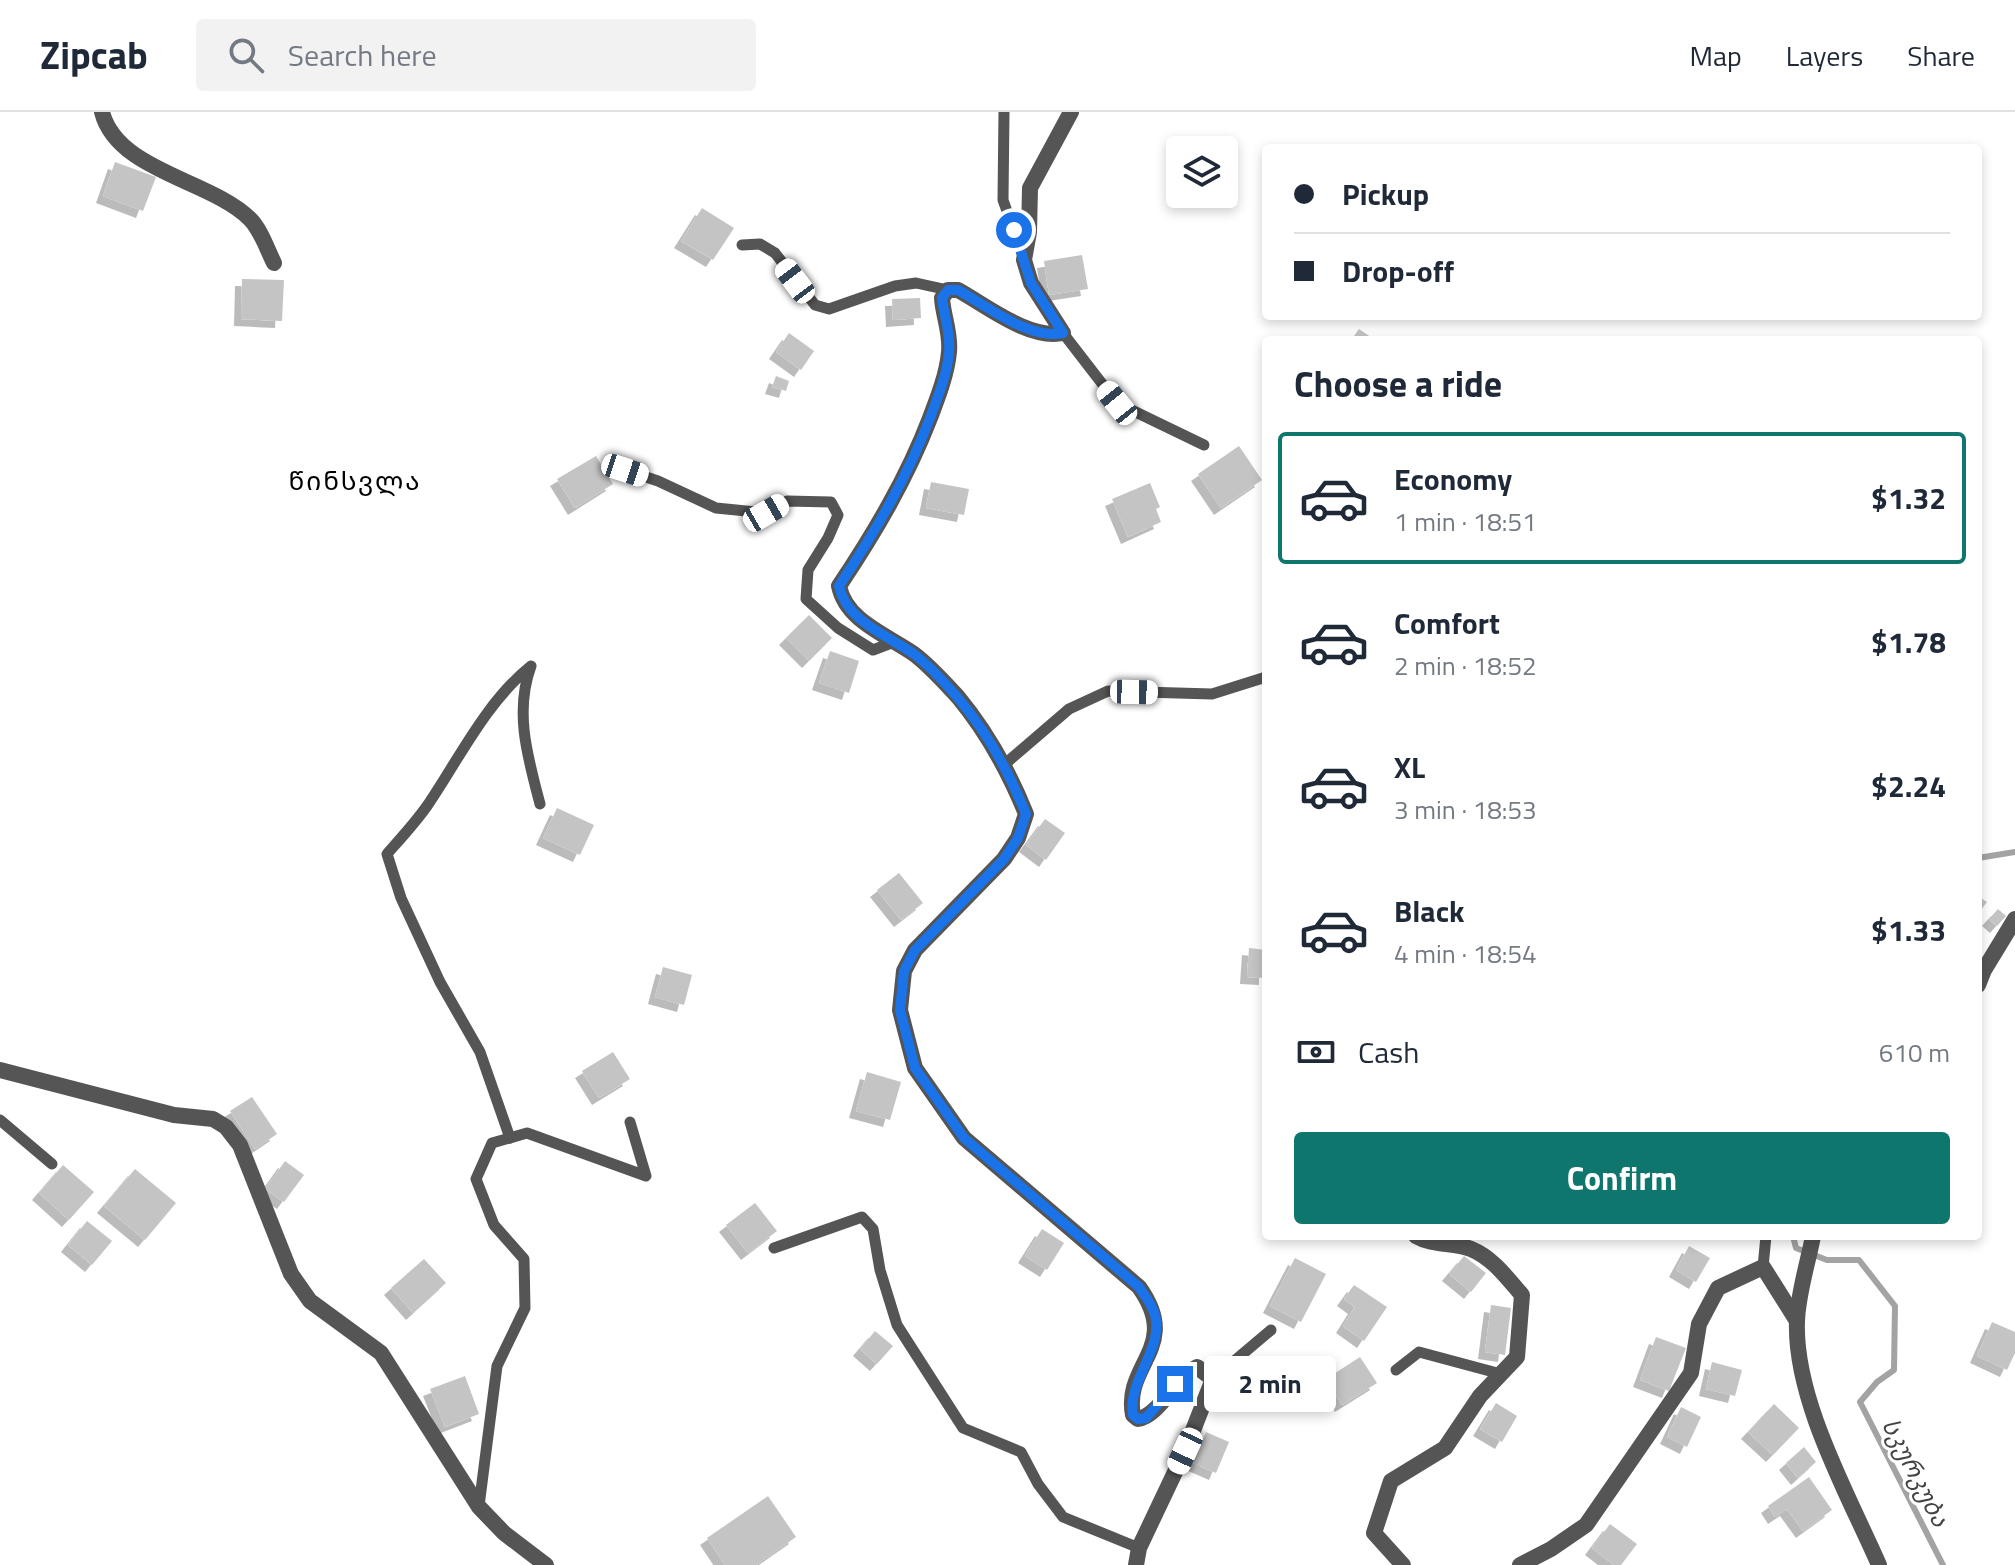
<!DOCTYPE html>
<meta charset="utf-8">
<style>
body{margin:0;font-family:"Titillium Web","Noto Sans Georgian",sans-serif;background:#f2f2f3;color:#1f2937;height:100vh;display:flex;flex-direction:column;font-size:30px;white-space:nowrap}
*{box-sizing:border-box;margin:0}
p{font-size:26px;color:#747a83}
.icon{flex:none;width:44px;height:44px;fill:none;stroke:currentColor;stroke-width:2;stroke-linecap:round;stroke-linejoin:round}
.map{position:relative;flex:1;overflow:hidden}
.sheet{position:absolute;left:1262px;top:224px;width:720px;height:904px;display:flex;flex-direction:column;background:#fff;border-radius:8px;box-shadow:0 4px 12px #0003}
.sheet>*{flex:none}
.banner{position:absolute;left:1262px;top:32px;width:720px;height:176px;border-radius:8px;box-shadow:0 4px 12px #0003;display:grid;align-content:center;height:176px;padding:0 32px;background:#fff}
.fabs{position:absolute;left:1166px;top:24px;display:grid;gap:16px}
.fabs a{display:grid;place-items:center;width:72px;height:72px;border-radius:8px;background:#fff;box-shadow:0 4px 12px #0003;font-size:40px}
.end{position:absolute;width:36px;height:36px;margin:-18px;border:10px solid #1a73e8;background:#fff;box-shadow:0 0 0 4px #fff}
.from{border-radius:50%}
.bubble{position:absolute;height:56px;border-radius:8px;background:#fff;box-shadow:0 4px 12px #0003;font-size:26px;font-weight:700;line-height:56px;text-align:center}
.car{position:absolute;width:24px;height:48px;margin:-24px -12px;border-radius:10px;box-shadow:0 0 6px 2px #0007;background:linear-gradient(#fff 24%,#345 0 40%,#fff 0 76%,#345 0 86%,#fff 0)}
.banner b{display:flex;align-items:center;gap:28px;height:76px;font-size:30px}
.banner b+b{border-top:2px solid #e0e1e3}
.banner i{width:20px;height:20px;background:#1f2937}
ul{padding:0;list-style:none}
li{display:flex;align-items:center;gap:24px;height:132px;margin:0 16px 12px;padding:0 16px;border:4px solid transparent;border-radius:8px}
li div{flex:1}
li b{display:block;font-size:30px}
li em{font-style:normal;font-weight:700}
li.on{border-color:#0f766e}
li>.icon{width:72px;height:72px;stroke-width:1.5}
h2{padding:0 32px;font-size:36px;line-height:96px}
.pay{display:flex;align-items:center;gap:20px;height:88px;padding:0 32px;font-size:30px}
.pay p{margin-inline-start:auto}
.cta{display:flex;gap:16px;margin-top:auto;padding:16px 32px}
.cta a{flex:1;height:92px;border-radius:8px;background:#0f766e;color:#fff;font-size:32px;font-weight:700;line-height:92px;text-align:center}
header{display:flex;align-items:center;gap:48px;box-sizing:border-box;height:112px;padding:0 40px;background:#fff;border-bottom:2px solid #e0e1e3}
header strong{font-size:38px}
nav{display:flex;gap:44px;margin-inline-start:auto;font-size:28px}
.search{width:560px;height:72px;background:#f2f2f3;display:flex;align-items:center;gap:20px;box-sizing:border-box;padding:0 28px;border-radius:8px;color:#747a83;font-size:30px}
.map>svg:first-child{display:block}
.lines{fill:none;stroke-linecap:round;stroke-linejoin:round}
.stream{stroke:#a3a3a3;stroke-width:6}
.building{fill:#c4c4c4;filter:url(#shadow)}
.service{stroke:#555;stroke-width:11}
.minor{stroke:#555;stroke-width:16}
.route{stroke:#1a73e8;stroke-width:10}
.labels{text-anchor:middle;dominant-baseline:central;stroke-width:6;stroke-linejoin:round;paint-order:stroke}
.water-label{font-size:24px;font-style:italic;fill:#444;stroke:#fff}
.quarter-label{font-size:26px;letter-spacing:2px;fill:#000;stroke:#fff}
</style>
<header>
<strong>Zipcab</strong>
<div class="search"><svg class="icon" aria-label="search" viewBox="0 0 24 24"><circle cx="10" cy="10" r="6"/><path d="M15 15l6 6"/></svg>Search here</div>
<nav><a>Map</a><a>Layers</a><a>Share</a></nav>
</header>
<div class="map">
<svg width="2015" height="1453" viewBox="0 0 2015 1453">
<defs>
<filter id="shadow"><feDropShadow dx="-7" dy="7" stdDeviation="0" flood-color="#0004"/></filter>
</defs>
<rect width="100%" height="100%" fill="#fff"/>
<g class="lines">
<g class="stream">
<polyline points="1978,746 2015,740"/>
<polyline points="1793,1124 1796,1136 1827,1148 1859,1148 1895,1194 1894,1258 1877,1270 1860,1290 1943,1453"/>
</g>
</g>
<g class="building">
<polygon points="115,50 156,65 143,99 103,84"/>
<polygon points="702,96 734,116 713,148 681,129"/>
<polygon points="1082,143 1088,177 1049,183 1044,149"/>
<polygon points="242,167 284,168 282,209 241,207"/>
<polygon points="920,186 921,206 893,208 892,187"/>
<polygon points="1359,217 1375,228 1351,228"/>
<polygon points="789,221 814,239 801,258 776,240"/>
<polygon points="776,264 789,269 786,279 772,275"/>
<polygon points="1239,334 1262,368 1221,396 1198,362"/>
<polygon points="596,344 613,372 575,396 557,367"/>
<polygon points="931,370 969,377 964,403 926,396"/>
<polygon points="1150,371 1160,395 1156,397 1161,410 1128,425 1112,387"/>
<polygon points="809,503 832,526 809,549 786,526"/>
<polygon points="830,539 859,549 849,581 819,571"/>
<polygon points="557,696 594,713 580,743 543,726"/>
<polygon points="1045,707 1065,721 1046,748 1026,733"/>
<polygon points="899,761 923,791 901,808 877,778"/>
<polygon points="1978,784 1987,790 1978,802"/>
<polygon points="1998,797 2006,804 1997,814 1989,807"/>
<polygon points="1249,836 1266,838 1266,866 1247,865"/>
<polygon points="663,855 692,863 684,893 655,885"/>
<polygon points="613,940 630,967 599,986 582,959"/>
<polygon points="867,960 901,970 890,1008 856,999"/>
<polygon points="252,985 277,1022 255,1037 230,999"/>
<polygon points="285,1049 304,1063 284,1090 265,1077"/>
<polygon points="63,1053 94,1080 69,1108 39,1081"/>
<polygon points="135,1057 176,1091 145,1128 104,1094"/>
<polygon points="755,1091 777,1119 748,1141 726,1113"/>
<polygon points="87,1109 112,1129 92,1153 68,1133"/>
<polygon points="1042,1117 1064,1131 1047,1158 1025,1144"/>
<polygon points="1689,1134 1710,1146 1696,1170 1676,1158"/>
<polygon points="1464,1144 1486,1161 1471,1180 1449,1162"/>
<polygon points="1295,1146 1326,1162 1301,1210 1270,1194"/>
<polygon points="424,1147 446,1171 413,1201 391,1176"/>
<polygon points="1354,1173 1387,1195 1364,1229 1343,1214 1355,1195 1344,1187"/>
<polygon points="1491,1193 1511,1196 1505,1243 1485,1240"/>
<polygon points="1992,1210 2015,1220 2015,1241 2007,1258 1977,1244"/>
<polygon points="875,1219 893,1234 877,1252 860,1237"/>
<polygon points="1656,1225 1686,1236 1669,1279 1640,1268"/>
<polygon points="1360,1245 1377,1271 1342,1293 1326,1267"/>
<polygon points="1712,1250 1742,1258 1735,1284 1706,1277"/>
<polygon points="465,1264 479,1302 445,1315 430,1277"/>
<polygon points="1496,1291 1517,1304 1502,1330 1480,1317"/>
<polygon points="1774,1292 1799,1316 1773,1343 1748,1320"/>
<polygon points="1681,1295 1701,1305 1687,1335 1667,1325"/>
<polygon points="1206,1320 1229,1330 1216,1361 1193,1351"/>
<polygon points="1804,1335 1816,1350 1798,1366 1786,1351"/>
<polygon points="1809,1365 1832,1398 1803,1419 1787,1397 1775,1405 1768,1394"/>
<polygon points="768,1384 796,1425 756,1453 725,1453 707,1426"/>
<polygon points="1610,1412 1637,1432 1621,1453 1614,1453 1592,1436"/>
</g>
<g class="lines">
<g class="service">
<polyline points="1004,0 1003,88 1023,144"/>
<polyline points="742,133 760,132 775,141 815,193 829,197 895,174 916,171 948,178"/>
<polyline points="1063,221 1117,291 1204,333"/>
<polyline points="625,358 658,369 716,396 766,401 787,389 831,390 838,403 828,426 808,458 806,487 838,516 873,538 894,530"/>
<polyline points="1005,652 1069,597 1108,579 1212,582 1266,565"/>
<polyline points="0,1008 52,1052"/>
<path d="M510,1026L480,940L440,870L401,786L387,742C401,726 415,711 427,694C459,647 486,590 531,554C514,600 528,646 540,692"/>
<polyline points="774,1136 862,1105 873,1117 880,1158 897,1213 963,1316 1021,1340 1038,1372 1063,1405 1139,1436"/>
<polyline points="1763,1155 1766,1124"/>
<polyline points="1396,1258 1419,1240 1501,1262"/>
<polyline points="1213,1267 1271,1218"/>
<polyline points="479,1394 497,1254 525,1196 524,1147 494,1113 476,1067 492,1031 527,1021 646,1064 630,1010"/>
</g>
<g class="minor">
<path d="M102,0C117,59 211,68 250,107C261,118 267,137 274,151"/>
<path d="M1071,0L1030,76L1029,120L1024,148L1031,171L1063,221C1029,228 987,194 958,178H948L942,186C943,204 951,221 949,240C947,262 938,285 930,306C907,366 875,420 839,474C846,509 887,523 914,542C929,553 945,571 958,585C987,620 1009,660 1026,702L1018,726L1004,747L915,838L904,859L900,898L915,956L964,1026L1139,1175C1182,1235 1123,1252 1133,1303L1138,1307C1160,1303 1174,1267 1197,1255L1213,1267L1185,1339L1139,1436L1136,1453"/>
<polyline points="1978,873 1984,858 2015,807"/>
<polyline points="0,958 174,1003 213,1007 226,1015 240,1033 291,1162 310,1189 381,1241 479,1395 504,1421 546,1453"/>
<path d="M1813,1124C1808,1151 1798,1181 1797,1209C1794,1287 1848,1382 1879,1453"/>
<path d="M1403,1453L1374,1421L1391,1369L1445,1336L1480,1284L1517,1245L1522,1183C1507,1166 1493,1146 1471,1137C1453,1130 1433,1134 1416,1124"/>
<polyline points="1520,1453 1551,1437 1586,1413 1691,1261 1699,1212 1718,1176 1763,1155 1797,1209"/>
</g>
</g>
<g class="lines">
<path class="route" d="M1014,118L1031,171L1063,221C1029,228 987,194 958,178H948L942,186C944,204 951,221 949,241C947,262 938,285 930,306C907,366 875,420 839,474C846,509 887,523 914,542C929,553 945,571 958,586C987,620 1009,660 1026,702L1018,726L1004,747L915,838L904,859L900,898L915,956L964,1026L1139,1175C1145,1184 1152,1192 1155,1203C1164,1237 1127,1269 1133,1303L1138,1307L1146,1306L1175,1272"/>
</g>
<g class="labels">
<g class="water-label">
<text transform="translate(1916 1360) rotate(63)">სკურკუბა</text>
</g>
<g class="quarter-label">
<text x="355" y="368">წინსვლა</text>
</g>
</g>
</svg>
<div class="fabs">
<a><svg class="icon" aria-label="layers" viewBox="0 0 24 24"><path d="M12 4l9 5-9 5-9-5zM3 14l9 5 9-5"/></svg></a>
</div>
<i class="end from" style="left:1014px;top:118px"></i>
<i class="end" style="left:1175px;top:1272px"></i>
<div class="bubble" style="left:1204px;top:1244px;width:132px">2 min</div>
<i class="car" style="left:795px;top:169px;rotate:323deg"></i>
<i class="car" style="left:1117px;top:291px;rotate:321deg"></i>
<i class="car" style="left:625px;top:358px;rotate:108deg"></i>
<i class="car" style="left:766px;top:401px;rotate:60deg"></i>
<i class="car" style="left:1134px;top:580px;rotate:91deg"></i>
<i class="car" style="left:1185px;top:1339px;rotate:205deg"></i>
<div class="banner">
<b><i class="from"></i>Pickup</b>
<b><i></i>Drop-off</b>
</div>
<section class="sheet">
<h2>Choose a ride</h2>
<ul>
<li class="on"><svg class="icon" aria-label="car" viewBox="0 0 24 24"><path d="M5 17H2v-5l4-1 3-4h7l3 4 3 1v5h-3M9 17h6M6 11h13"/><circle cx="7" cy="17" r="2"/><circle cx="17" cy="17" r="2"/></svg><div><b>Economy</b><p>1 min · 18:51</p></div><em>$1.32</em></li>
<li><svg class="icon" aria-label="car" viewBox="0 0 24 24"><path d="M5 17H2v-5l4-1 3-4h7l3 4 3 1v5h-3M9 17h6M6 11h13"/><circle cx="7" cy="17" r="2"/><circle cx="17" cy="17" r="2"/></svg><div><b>Comfort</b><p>2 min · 18:52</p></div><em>$1.78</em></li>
<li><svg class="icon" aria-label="car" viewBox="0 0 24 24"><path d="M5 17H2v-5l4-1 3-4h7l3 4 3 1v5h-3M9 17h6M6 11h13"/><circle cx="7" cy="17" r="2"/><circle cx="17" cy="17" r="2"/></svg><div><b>XL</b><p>3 min · 18:53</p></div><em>$2.24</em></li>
<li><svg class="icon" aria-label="car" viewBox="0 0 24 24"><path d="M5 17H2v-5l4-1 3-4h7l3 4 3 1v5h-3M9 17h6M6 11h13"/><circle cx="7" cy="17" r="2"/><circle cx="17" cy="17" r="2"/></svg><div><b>Black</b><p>4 min · 18:54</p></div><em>$1.33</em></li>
</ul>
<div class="pay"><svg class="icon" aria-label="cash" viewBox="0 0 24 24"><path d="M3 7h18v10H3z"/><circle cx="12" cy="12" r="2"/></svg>Cash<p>610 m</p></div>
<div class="cta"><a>Confirm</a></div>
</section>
</div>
